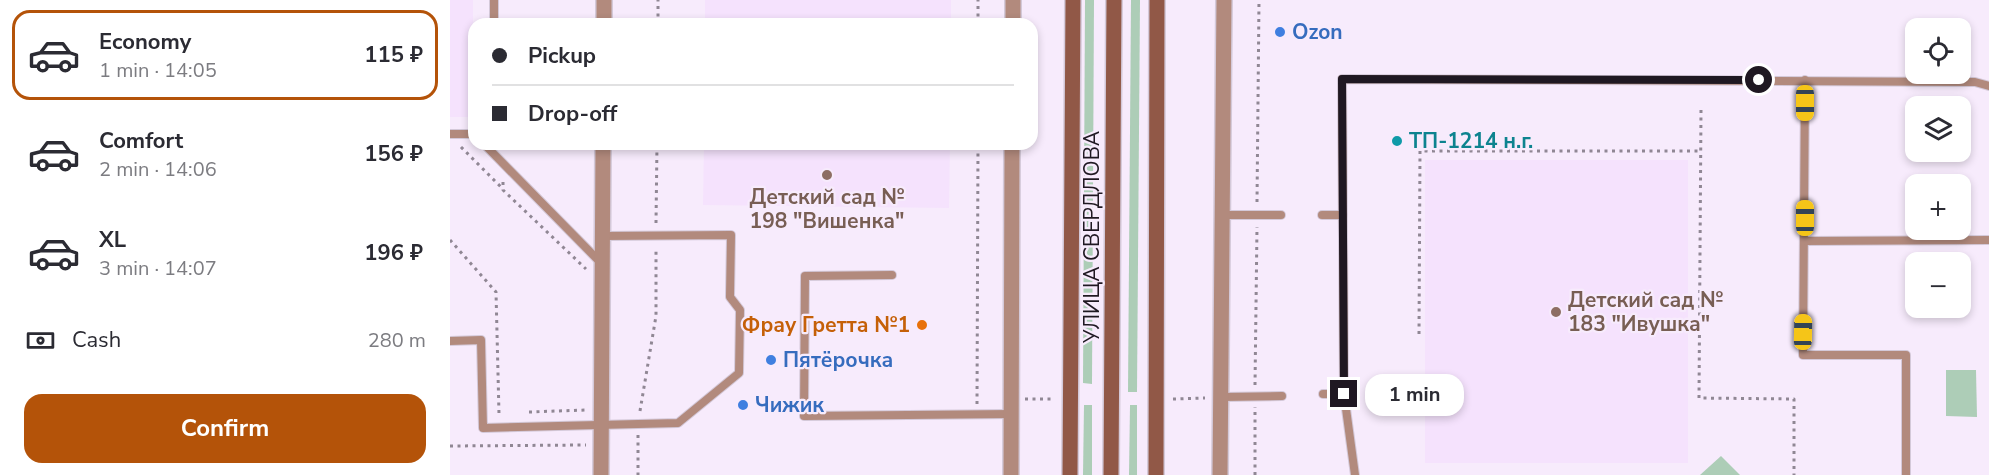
<!DOCTYPE html>
<meta charset="utf-8">
<style>
body{margin:0;font-family:"Nunito Sans",sans-serif;background:#f2f2f3;color:#2b2b33;height:100vh;display:flex;flex-direction:column;font-size:22px;white-space:nowrap}
*{box-sizing:border-box;margin:0}
p{font-size:20px;color:#7c7c81}
.icon{flex:none;width:33px;height:33px;fill:none;stroke:currentColor;stroke-width:2;stroke-linecap:round;stroke-linejoin:round}
.map{position:relative;flex:1;overflow:hidden}
.drawer{display:flex;flex-direction:column;background:#fff;width:450px}
.drawer>*{flex:none}
.banner{position:absolute;left:18px;top:18px;width:570px;height:132px;border-radius:18px;box-shadow:0 3px 9px #0003;display:grid;align-content:center;height:132px;padding:0 24px;background:#fff}
.tools{position:absolute;left:1455px;top:18px;display:grid;gap:12px}
.tools a{display:grid;place-items:center;width:66px;height:66px;border-radius:12px;background:#fff;box-shadow:0 3px 9px #0003;font-size:30px}
.end{position:absolute;width:27px;height:27px;margin:-14px;border:8px solid #1f1822;background:#fff;box-shadow:0 0 0 3px #fff}
.from{border-radius:50%}
.bubble{position:absolute;height:42px;border-radius:18px;background:#fff;box-shadow:0 3px 9px #0003;font-size:20px;font-weight:700;line-height:42px;text-align:center}
.car{position:absolute;width:18px;height:36px;margin:-18px -9px;border-radius:8px;box-shadow:0 0 4px 2px #0007;background:linear-gradient(#f5c518 24%,#345 0 40%,#f5c518 0 76%,#345 0 86%,#f5c518 0)}
.banner b{display:flex;align-items:center;gap:21px;height:57px;font-size:22px}
.banner b+b{border-top:2px solid #e1e1e2}
.banner i{width:15px;height:15px;background:#2b2b33}
ul{padding:10px 0 0;list-style:none}
li{display:flex;align-items:center;gap:18px;height:90px;margin:0 12px 9px;padding:0 12px;border:3px solid transparent;border-radius:18px}
li div{flex:1}
li b{display:block;font-size:22px}
li em{font-style:normal;font-weight:700}
li.active{border-color:#b45309}
li>.icon{width:54px;height:54px;stroke-width:1.5}
.pay{display:flex;align-items:center;gap:15px;height:66px;padding:0 24px;font-size:22px}
.pay p{margin-inline-start:auto}
.action{display:flex;gap:12px;margin-top:auto;padding:12px 24px}
.action a{flex:1;height:69px;border-radius:18px;background:#b45309;color:#fff;font-size:24px;font-weight:700;line-height:69px;text-align:center}
main{display:flex;flex:1;min-height:0}
.map>svg:first-child{display:block}
.built{fill:#f5e2fd}
.green{fill:#adcdb7}
.lines{fill:none;stroke-linecap:round;stroke-linejoin:round}
.lane-casing{stroke:#d4c9d9;stroke-width:10}
.street-casing{stroke:#d4c9d9;stroke-width:18}
.secondary-casing{stroke:#d4c9d9;stroke-width:18}
.path{stroke:#908794;stroke-width:3;stroke-dasharray:3 4.5;stroke-linecap:butt}
.lane{stroke:#b28a7d;stroke-width:8}
.street{stroke:#b28a7d;stroke-width:15}
.secondary{stroke:#915847;stroke-width:15}
.route{stroke:#1f1822;stroke-width:8}
.shop-dot{fill:#3f7fe0;stroke:#f7ebfc;stroke-width:2}
.culture-dot{fill:#0f9aa8;stroke:#f7ebfc;stroke-width:2}
.education-dot{fill:#8d6e63;stroke:#f7ebfc;stroke-width:2}
.food-dot{fill:#e8710a;stroke:#f7ebfc;stroke-width:2}
.labels{text-anchor:middle;dominant-baseline:central;stroke-width:4.5;stroke-linejoin:round;paint-order:stroke}
.shop-label{font-size:21px;font-weight:bold;fill:#366cbe;stroke:#f7ebfc;text-anchor:start}
.culture-label{font-size:21px;font-weight:bold;fill:#0d838f;stroke:#f7ebfc;text-anchor:start}
.education-label{font-size:21px;font-weight:bold;fill:#785e54;stroke:#f7ebfc}
.street-label{font-size:21px;fill:#1f1822;stroke:#f7ebfc}
.food-label{font-size:21px;font-weight:bold;fill:#c56008;stroke:#f7ebfc;text-anchor:end}
</style>
<main>
<section class="drawer">
<ul>
<li class="active"><svg class="icon" aria-label="car" viewBox="0 0 24 24"><path d="M5 17H2v-5l4-1 3-4h7l3 4 3 1v5h-3M9 17h6M6 11h13"/><circle cx="7" cy="17" r="2"/><circle cx="17" cy="17" r="2"/></svg><div><b>Economy</b><p>1 min · 14:05</p></div><em>115 ₽</em></li>
<li><svg class="icon" aria-label="car" viewBox="0 0 24 24"><path d="M5 17H2v-5l4-1 3-4h7l3 4 3 1v5h-3M9 17h6M6 11h13"/><circle cx="7" cy="17" r="2"/><circle cx="17" cy="17" r="2"/></svg><div><b>Comfort</b><p>2 min · 14:06</p></div><em>156 ₽</em></li>
<li><svg class="icon" aria-label="car" viewBox="0 0 24 24"><path d="M5 17H2v-5l4-1 3-4h7l3 4 3 1v5h-3M9 17h6M6 11h13"/><circle cx="7" cy="17" r="2"/><circle cx="17" cy="17" r="2"/></svg><div><b>XL</b><p>3 min · 14:07</p></div><em>196 ₽</em></li>
</ul>
<div class="pay"><svg class="icon" aria-label="cash" viewBox="0 0 24 24"><path d="M3 7h18v10H3z"/><circle cx="12" cy="12" r="2"/></svg>Cash<p>280 m</p></div>
<div class="action"><a>Confirm</a></div>
</section>
<div class="map">
<svg width="1539" height="475" viewBox="0 0 1539 475">
<rect width="100%" height="100%" fill="#f7ebfc"/>
<g class="built">
<rect x="0" y="0" width="23" height="117"/>
<rect x="255" y="0" width="246" height="24"/>
<polygon points="254,144 500,144 499,208 253,205"/>
<rect x="975" y="160" width="263" height="303"/>
</g>
<g class="green">
<polygon points="635,0 644,0 642,384 633,383"/>
<polygon points="681,0 690,0 687,392 678,392"/>
<polygon points="1496,370 1526,370 1527,417 1496,416"/>
<polygon points="634,405 642,405 642,475 633,475"/>
<polygon points="680,405 687,405 687,475 679,475"/>
<polygon points="1271,456 1290,475 1250,475"/>
</g>
<g class="lines">
<defs>
<g id="lane">
<polyline points="44,24 44,0"/>
<polyline points="1355,80 1353,355 1456,355 1456,475"/>
<polyline points="0,134 24,134"/>
<polyline points="34,144 151,263"/>
<polyline points="773,215 831,215"/>
<polyline points="872,215 893,215"/>
<polyline points="1355,241 1539,240"/>
<polyline points="442,275 355,276 354,416 562,414"/>
<polyline points="0,341 31,340 33,428 228,423 289,373 290,310 280,297 281,235 152,236"/>
<polyline points="873,394 894,394"/>
<polyline points="772,397 832,396"/>
<polyline points="905,475 894,394 892,79 1525,82 1539,86"/>
</g>
<g id="street">
<polyline points="154,24 154,0"/>
<polyline points="563,24 563,0"/>
<polyline points="151,475 153,144"/>
<polyline points="561,475 562,144"/>
<polyline points="770,475 774,0"/>
</g>
<g id="secondary">
<polyline points="620,475 623,0"/>
<polyline points="661,475 664,0"/>
<polyline points="706,475 707,0"/>
</g>
</defs>
<use href="#lane" class="lane-casing"/>
<use href="#street" class="street-casing"/>
<use href="#secondary" class="secondary-casing"/>
<g class="path">
<polyline points="208,24 208,0"/>
<polyline points="528,24 528,0"/>
<polyline points="1251,110 1249,398 1344,399 1344,475"/>
<polyline points="11,147 53,189"/>
<polyline points="53,182 53,190 136,269"/>
<polyline points="807,202 809,0"/>
<polyline points="206,223 207,144"/>
<polyline points="0,240 46,292 49,414 52,413"/>
<polyline points="969,334 970,151 1251,151"/>
<polyline points="805,385 807,227"/>
<polyline points="575,399 605,399"/>
<polyline points="723,399 755,398"/>
<polyline points="527,404 528,144"/>
<polyline points="190,411 206,316 206,248"/>
<polyline points="79,412 135,410"/>
<polyline points="188,435 188,475"/>
<polyline points="0,446 136,445"/>
<polyline points="805,475 805,407"/>
</g>
<use href="#lane" class="lane"/>
<use href="#street" class="street"/>
<use href="#secondary" class="secondary"/>
</g>
<g class="lines">
<polyline class="route" points="894,394 892,79 1309,80"/>
</g>
<g class="shop-dot">
<circle cx="830" cy="32" r="6"/>
<circle cx="321" cy="360" r="6"/>
<circle cx="293" cy="405" r="6"/>
</g>
<circle class="culture-dot" cx="947" cy="141" r="6"/>
<g class="education-dot">
<circle cx="377" cy="175" r="6"/>
<circle cx="1106" cy="312" r="6"/>
</g>
<circle class="food-dot" cx="472" cy="325" r="6"/>
<g class="labels">
<g class="shop-label">
<text x="842" y="32">Ozon</text>
<text x="333" y="360">Пятёрочка</text>
<text x="305" y="405">Чижик</text>
</g>
<g class="culture-label">
<text x="959" y="141">ТП-1214 н.г.</text>
</g>
<g class="education-label">
<text x="377" y="197">Детский сад №<tspan x="377" dy="24">198 "Вишенка"</tspan></text>
<text x="1118" y="300" text-anchor="start">Детский сад №<tspan x="1118" dy="24">183 "Ивушка"</tspan></text>
</g>
<g class="street-label">
<text transform="translate(642 237) rotate(-90)">УЛИЦА СВЕРДЛОВА</text>
</g>
<g class="food-label">
<text x="460" y="325">Фрау Гретта №1</text>
</g>
</g>
</svg>
<div class="tools">
<a><svg class="icon" aria-label="locate" viewBox="0 0 24 24"><circle cx="12" cy="12" r="6"/><path d="M12 2v4M12 18v4M2 12h4M18 12h4"/></svg></a>
<a><svg class="icon" aria-label="layers" viewBox="0 0 24 24"><path d="M12 4l9 5-9 5-9-5zM3 14l9 5 9-5"/></svg></a>
<a>+</a>
<a>−</a>
</div>
<i class="end from" style="left:1309px;top:80px"></i>
<i class="end" style="left:894px;top:394px"></i>
<div class="bubble" style="left:915px;top:374px;width:99px">1 min</div>
<i class="car" style="left:1355px;top:103px;rotate:180deg"></i>
<i class="car" style="left:1355px;top:218px;rotate:0deg"></i>
<i class="car" style="left:1353px;top:332px;rotate:1deg"></i>
<div class="banner">
<b><i class="from"></i>Pickup</b>
<b><i></i>Drop-off</b>
</div>
</div>
</main>
